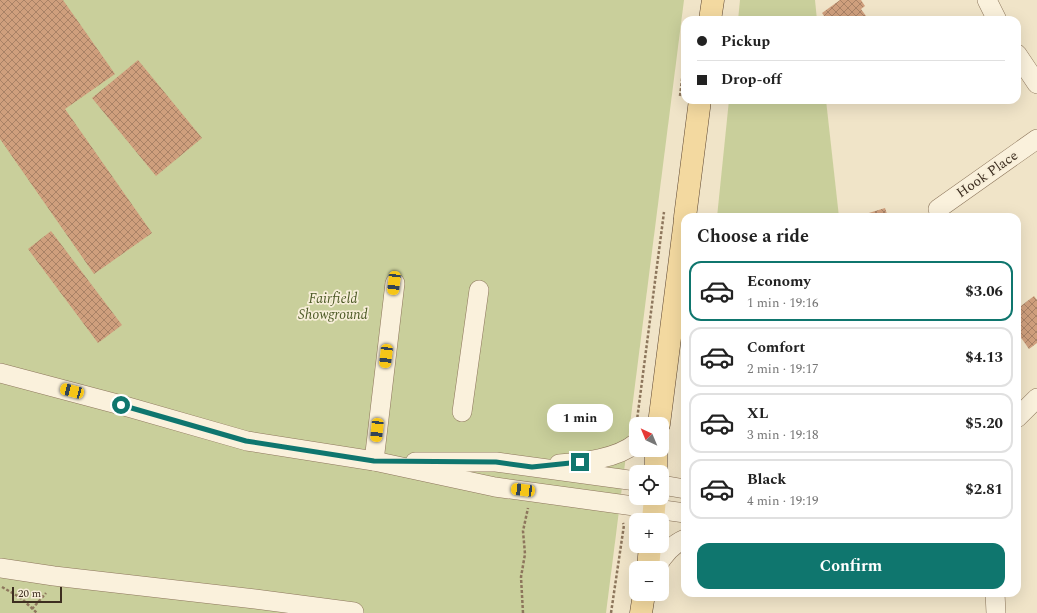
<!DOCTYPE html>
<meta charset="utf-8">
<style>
body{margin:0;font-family:Spectral,serif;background:#f2f2f2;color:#222;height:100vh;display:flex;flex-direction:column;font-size:15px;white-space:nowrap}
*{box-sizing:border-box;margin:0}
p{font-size:13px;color:#767676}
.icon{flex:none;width:22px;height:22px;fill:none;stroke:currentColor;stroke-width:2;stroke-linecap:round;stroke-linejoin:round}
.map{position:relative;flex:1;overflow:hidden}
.panel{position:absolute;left:681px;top:213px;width:340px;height:384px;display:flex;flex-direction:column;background:#fff;border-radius:12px;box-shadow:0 4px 16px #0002}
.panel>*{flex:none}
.hud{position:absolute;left:681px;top:16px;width:340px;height:88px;border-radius:12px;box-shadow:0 4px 16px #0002;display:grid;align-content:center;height:88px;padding:0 16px;background:#fff}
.needle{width:26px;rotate:316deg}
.buttons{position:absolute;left:629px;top:417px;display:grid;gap:8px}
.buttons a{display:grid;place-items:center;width:40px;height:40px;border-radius:8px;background:#fff;box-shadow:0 4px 16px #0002;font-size:20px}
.scale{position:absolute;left:12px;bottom:10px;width:50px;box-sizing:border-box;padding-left:4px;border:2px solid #3d2e20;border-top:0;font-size:11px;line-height:14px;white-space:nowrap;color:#3d2e20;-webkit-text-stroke:3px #f7eed8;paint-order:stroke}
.end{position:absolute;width:18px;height:18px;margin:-9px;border:5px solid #0f766e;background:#fff;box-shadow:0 0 0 2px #fff}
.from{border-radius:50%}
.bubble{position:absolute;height:28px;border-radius:12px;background:#fff;box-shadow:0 4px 16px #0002;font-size:13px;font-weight:700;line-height:28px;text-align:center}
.car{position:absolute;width:12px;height:24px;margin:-12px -6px;border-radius:5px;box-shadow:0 0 3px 1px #0007;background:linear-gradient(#f5c518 24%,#345 0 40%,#f5c518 0 76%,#345 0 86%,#f5c518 0)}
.hud b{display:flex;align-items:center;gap:14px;height:38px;font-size:15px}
.hud b+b{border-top:1px solid #e0e0e0}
.hud i{width:10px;height:10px;background:#222}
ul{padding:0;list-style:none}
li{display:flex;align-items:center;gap:12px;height:60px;margin:0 8px 6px;padding:0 8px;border:2px solid #e0e0e0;border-radius:12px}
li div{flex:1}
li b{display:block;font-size:15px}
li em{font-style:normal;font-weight:700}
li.on{border-color:#0f766e}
li>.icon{width:36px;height:36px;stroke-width:1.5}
h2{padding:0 16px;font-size:18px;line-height:48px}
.action{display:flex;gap:8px;margin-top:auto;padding:8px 16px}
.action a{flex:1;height:46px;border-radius:12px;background:#0f766e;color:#fff;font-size:16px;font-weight:700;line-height:46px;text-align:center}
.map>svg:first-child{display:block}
.park{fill:#c9cf9b}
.building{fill:url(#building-cross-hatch)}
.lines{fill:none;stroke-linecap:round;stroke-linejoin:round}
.minor-casing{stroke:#8d765c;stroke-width:20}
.major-casing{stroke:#5b4430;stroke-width:23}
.path{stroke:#8d765c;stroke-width:2.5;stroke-dasharray:3 2;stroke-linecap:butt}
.minor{stroke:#faf1dc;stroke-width:19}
.major{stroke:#f3d9a0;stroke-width:22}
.route{stroke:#0f766e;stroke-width:5}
.labels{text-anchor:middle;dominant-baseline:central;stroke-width:3.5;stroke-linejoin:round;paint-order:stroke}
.street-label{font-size:14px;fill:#3d2e20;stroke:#f7eed8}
.park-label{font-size:14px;font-style:italic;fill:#4d5a26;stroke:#f7eed8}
</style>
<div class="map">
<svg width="1037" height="613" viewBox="0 0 1037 613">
<defs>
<pattern id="building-cross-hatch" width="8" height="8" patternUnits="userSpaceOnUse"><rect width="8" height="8" fill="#cf9f7d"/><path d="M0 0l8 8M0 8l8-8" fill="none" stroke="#a98266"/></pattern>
</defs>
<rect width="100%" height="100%" fill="#f0e4c8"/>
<g class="park">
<polygon points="0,0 684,0 606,613 0,613"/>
<polygon points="740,0 815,0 817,20 738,20"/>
<polygon points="729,100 826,100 839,217 717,217"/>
</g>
<g class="building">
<polygon points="0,0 63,0 115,74 65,109 152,233 94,274 0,139"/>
<polygon points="840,0 861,0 865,6 861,9 866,16 860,20 848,20 847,18 845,20 827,20 822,13"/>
<polygon points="138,60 202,138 156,176 92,98"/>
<polygon points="885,208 888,217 860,217 859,216"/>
<polygon points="51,231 122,325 98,343 28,249"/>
<polygon points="1034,296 1037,300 1037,343 1029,349 1017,332 1017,309"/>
</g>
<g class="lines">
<defs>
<g id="minor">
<polyline points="987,0 997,20"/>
<polyline points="1017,54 1037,84"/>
<polyline points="938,209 1037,139"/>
<polyline points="0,373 121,405 247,441 374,461 495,487 685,513"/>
<polyline points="462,412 479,290"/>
<polyline points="1017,418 1037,398"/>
<polyline points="374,461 395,283"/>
<polyline points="415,462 496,462 636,481"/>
<path d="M559,464C583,462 617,459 636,443"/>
<polyline points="662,485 685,489"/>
<polyline points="0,568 54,576 255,599 354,612"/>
<path d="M656,568C663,555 671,545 685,539"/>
<polyline points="995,593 996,613"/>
</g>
<g id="major">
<polyline points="710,20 713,0"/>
<polyline points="685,217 700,100"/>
<polyline points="659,424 685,220"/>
<polyline points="656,472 656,450"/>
<polyline points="653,520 655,498"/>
<polyline points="648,568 650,546"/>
<polyline points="641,613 644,594"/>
</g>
</defs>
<use href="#minor" class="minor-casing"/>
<use href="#major" class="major-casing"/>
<g class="path">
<polyline points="680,96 685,55"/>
<polyline points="634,427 637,420 664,212"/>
<polyline points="2,587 21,598 37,613"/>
<polyline points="32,609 46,593"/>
<polyline points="523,613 521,577 525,554 523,531 528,508"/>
<polyline points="611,613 624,525 623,523"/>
</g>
<use href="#minor" class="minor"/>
<use href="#major" class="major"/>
</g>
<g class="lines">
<polyline class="route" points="121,405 246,441 374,461 496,462 532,467 580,462"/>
</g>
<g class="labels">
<g class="street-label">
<text transform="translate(987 174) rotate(-35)">Hook Place</text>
</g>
<g class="park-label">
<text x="333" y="298">Fairfield<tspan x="333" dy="16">Showground</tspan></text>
</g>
</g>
</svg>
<div class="buttons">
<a><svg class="needle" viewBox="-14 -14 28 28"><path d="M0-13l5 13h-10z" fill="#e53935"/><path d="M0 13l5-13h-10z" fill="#767676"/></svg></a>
<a><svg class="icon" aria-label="locate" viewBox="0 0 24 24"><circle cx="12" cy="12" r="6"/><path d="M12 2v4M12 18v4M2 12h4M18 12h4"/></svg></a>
<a>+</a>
<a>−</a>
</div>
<div class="scale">20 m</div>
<i class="end from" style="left:121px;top:405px"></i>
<i class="end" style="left:580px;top:462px"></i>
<div class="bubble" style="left:547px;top:404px;width:66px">1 min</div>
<i class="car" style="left:394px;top:283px;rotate:187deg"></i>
<i class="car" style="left:386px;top:356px;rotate:187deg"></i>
<i class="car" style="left:72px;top:391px;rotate:285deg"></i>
<i class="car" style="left:377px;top:430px;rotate:186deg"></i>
<i class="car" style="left:523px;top:490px;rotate:277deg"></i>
<div class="hud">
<b><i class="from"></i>Pickup</b>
<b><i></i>Drop-off</b>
</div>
<section class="panel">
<h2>Choose a ride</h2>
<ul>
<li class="on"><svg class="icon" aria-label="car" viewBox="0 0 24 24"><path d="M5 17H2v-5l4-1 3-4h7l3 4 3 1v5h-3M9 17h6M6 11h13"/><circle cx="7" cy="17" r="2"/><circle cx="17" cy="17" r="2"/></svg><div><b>Economy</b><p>1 min · 19:16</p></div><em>$3.06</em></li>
<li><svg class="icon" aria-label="car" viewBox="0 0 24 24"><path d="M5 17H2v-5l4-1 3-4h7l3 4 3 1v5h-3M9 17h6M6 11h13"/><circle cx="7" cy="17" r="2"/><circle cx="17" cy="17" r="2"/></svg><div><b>Comfort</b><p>2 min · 19:17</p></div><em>$4.13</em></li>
<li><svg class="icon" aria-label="car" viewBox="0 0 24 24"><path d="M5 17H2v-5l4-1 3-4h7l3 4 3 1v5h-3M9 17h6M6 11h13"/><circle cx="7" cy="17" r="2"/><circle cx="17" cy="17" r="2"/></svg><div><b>XL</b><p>3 min · 19:18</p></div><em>$5.20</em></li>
<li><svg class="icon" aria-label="car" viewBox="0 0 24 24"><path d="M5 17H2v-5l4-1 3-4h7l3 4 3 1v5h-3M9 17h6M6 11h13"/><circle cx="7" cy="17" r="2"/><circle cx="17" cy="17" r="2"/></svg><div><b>Black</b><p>4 min · 19:19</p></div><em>$2.81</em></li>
</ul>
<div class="action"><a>Confirm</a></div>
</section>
</div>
